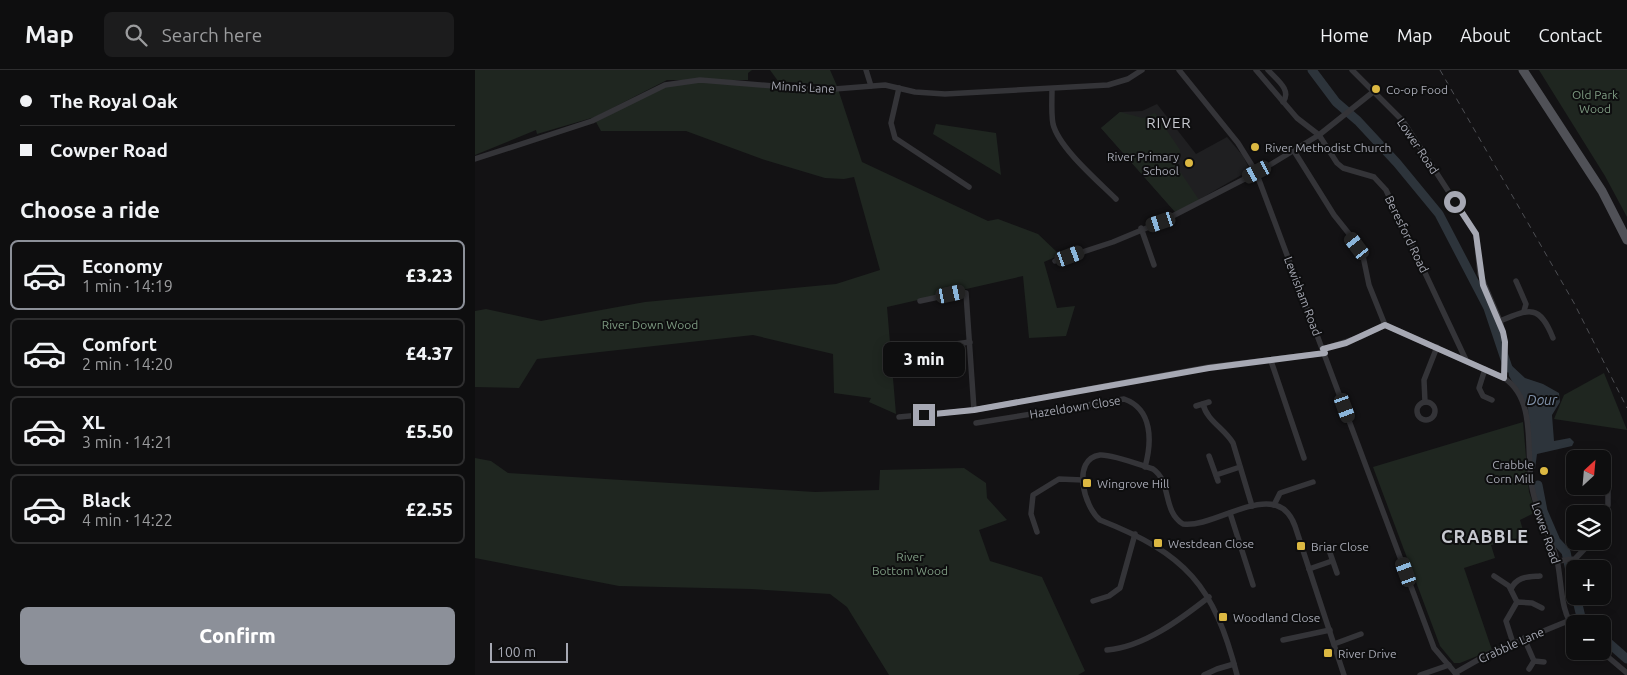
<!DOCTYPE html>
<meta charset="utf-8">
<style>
body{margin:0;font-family:Ubuntu,sans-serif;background:#1c1c1d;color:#f1f3f6;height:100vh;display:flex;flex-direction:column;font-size:19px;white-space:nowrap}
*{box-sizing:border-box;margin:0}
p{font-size:16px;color:#9b9c9e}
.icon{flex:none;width:28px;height:28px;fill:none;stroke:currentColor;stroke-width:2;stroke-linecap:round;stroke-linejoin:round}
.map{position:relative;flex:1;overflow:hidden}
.panel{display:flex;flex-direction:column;background:#0e0e0f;width:475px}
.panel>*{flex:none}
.guide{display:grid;align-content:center;height:110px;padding:0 20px;background:#0e0e0f}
.needle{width:32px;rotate:26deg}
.controls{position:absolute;left:1091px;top:380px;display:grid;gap:10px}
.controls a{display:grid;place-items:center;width:45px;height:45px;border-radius:8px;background:#0e0e0f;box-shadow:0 2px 12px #0003,0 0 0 1px #2e2e2f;font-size:25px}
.scale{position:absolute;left:15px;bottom:12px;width:78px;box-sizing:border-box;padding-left:5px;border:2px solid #a6a8b3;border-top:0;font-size:14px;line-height:18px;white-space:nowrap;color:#a6a8b3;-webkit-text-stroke:4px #0e0e0f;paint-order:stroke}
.end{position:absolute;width:22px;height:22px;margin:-11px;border:6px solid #a6a8b3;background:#111;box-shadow:0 0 0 2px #111}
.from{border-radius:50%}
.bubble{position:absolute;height:35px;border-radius:8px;background:#0e0e0f;box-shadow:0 2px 12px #0003,0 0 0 1px #2e2e2f;font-size:16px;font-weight:800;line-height:35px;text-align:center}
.car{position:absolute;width:15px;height:30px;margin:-15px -8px;border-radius:6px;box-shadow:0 0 4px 1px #0007;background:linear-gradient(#222 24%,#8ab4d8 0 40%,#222 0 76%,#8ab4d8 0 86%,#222 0)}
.guide b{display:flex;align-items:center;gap:18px;height:48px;font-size:19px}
.guide b+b{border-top:1px solid #2e2e2f}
.guide i{width:12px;height:12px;background:#f1f3f6}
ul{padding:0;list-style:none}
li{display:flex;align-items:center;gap:15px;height:70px;margin:0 10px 8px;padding:0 10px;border:2px solid #2e2e2f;border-radius:8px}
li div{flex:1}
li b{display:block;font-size:19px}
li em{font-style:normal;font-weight:800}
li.active{border-color:#8c9099}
li>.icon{width:45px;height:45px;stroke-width:1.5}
h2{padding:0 20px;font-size:22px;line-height:60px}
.primary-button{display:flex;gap:10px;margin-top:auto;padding:10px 20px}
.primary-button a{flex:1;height:58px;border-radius:8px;background:#8c9099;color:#fff;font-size:20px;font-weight:800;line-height:58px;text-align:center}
header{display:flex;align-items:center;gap:30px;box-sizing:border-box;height:70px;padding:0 25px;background:#0e0e0f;border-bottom:1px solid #2e2e2f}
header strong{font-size:24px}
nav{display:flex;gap:28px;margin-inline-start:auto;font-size:18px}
.search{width:350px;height:45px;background:#1c1c1d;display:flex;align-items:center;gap:12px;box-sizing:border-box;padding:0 18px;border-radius:8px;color:#9b9c9e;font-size:19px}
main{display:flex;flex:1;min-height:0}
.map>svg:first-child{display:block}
.built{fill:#1f1f21}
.green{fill:#1f2620}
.water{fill:#2d343b}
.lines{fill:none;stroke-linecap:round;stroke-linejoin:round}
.river{stroke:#2d343b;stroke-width:9}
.street{stroke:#343438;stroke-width:5.5}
.primary{stroke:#505157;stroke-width:9}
.rail{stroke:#4d4e53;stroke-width:1;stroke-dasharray:6 5;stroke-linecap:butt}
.route{stroke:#a6a8b3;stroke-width:6}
.poi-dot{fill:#dcb842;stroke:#0e0e0f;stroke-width:2}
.labels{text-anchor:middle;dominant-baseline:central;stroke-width:4;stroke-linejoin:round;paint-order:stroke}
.street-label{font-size:12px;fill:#a6a8b3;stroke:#0e0e0f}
.poi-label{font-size:12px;fill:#a6a8b3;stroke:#0e0e0f;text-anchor:start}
.park-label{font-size:12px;fill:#7f9c83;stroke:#0e0e0f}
.water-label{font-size:14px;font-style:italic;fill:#8092aa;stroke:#0e0e0f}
.quarter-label{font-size:15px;letter-spacing:1px;fill:#c6c8cf;stroke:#0e0e0f}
.district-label{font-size:18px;font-weight:bold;letter-spacing:1px;fill:#c6c8cf;stroke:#0e0e0f}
</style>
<header>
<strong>Map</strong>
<div class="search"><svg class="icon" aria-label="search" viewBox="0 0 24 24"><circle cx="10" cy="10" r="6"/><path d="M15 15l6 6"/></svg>Search here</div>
<nav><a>Home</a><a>Map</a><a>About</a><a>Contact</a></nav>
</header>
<main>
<section class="panel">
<div class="guide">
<b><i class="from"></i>The Royal Oak</b>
<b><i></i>Cowper Road</b>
</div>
<h2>Choose a ride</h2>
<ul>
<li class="active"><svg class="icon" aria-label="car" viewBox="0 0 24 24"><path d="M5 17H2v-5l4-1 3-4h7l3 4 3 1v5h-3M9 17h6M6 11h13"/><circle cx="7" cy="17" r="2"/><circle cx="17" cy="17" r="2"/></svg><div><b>Economy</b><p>1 min · 14:19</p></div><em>£3.23</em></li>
<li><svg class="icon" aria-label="car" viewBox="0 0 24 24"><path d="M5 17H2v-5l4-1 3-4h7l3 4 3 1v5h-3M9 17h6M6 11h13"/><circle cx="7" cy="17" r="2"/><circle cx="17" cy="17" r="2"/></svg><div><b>Comfort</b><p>2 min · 14:20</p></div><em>£4.37</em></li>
<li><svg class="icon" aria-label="car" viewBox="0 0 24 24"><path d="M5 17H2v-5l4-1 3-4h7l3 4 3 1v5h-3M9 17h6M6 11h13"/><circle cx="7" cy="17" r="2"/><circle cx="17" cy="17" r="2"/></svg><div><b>XL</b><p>3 min · 14:21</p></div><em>£5.50</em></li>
<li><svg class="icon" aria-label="car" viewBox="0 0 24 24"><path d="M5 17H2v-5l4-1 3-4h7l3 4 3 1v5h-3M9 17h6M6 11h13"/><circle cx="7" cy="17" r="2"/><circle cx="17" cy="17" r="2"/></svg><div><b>Black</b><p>4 min · 14:22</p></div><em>£2.55</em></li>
</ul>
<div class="primary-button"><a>Confirm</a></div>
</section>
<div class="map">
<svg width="1152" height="605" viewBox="0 0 1152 605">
<rect width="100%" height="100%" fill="#131214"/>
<polygon class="built" points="682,34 721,84 752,67 768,86 775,100 701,143 626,58 645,42 667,41"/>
<g class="green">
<polygon points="0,0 277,0 273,3 273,10 192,10 120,47 62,64 61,60 0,85"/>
<polygon points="295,0 355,0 362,16 303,11"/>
<polygon points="1064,0 1152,0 1152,147 1130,106"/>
<polygon points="225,10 363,19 387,92 513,151 523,149 563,164 585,185 569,192 582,238 600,236 591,266 554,268 548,206 412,237 421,344 394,332 396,328 359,323 358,284 278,265 62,289 44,318 0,317 0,241 11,239 66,251 170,232 361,214 405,200 379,107 369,109 350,108 290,90 211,61 126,61 121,52 190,15"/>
<polygon points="645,42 668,48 680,43 705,80 705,85 698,91 724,130 701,143 626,58"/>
<polygon points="461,54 521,63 526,105 458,64"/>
<polygon points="1129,303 1152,360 1079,349 1089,325"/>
<polygon points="1048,352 1054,422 1061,442 1045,450 1050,467 1016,475 1020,488 989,498 1017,580 985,593 979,593 965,576 898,397"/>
<polygon points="0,388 16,391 33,403 340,422 404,420 405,400 489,398 511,413 512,428 532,450 504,460 515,491 567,507 610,601 603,605 414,605 372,537 355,524 276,519 144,516 0,488"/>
</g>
<polygon class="water" points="1036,295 1050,308 1068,314 1084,323 1085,332 1077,345 1079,371 1095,368 1099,372 1097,376 1062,384 1060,399 1057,399 1055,392 1053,338 1034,306 1033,298"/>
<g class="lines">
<g class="river">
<polyline points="837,0 861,32 883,51 922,93 964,144 1013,238 1033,298"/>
<polyline points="1063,415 1068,441 1081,471 1091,482 1100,524"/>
<polyline points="1101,526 1106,547 1113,554"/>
<polyline points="1128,568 1152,589"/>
</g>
<g class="street">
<polyline points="391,0 396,16"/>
<polyline points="704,0 763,73 781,102 959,578 982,605"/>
<polyline points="781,0 822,48 844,65 862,93 868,98 899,107 911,120 991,290"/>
<path d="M793,0C802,10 817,20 808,32"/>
<polyline points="877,0 928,51 1001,164 1005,204 1025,251 1030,272 1029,308"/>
<polyline points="424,18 416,53 420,68 494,117"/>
<path d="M577,19C577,30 576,43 578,54C584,78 623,111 641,129"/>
<path d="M819,81L859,145L883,175L888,186L894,215L910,255L1029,308C1064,331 1049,386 1058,422C1063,446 1076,467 1082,490C1087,512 1085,543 1100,559"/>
<polyline points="0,89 117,51 190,15 225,10 347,20 410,15 440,22 470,24 633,15 653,9 667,0"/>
<polyline points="666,158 679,195"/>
<polyline points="580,191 638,172 686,152 785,101 844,65 898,22"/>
<polyline points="1041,211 1051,234 1049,241"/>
<polyline points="445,231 487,222 491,223 499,340"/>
<path d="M1025,251C1055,238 1065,235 1078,268"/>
<polyline points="444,279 495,272"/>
<polyline points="848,279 885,267 910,255"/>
<polyline points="796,291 829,388"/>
<polyline points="1010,299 1004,318 1008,326 1017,330"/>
<polyline points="950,332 949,310 962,277"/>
<circle cx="951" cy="341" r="9"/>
<path d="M728,334C732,351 749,358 758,373L777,436"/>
<polyline points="721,336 734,332"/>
<polyline points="424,347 499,340 734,297 850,283"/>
<path d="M501,353L649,329C678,339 677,372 670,397"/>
<polyline points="734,386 743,411"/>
<polyline points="741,405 765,397"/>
<polyline points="799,435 805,423 838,412"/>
<polyline points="755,443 778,515"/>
<polyline points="1128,452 1133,435 1133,420"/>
<polyline points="562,462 556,444 558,425 584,409 608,410"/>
<polyline points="854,480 862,503"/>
<polyline points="1082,491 1100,489 1117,471"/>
<polyline points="834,499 857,491"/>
<polyline points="1019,506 1034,516 1042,532"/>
<path d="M1036,519C1042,506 1053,507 1065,506"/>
<polyline points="618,531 634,526 645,518 660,464"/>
<polyline points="1049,568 1059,591"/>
<polyline points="808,570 855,560"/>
<polyline points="1038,573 1031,551 1042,532 1057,533 1067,538"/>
<polyline points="859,574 886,564"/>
<path d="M632,580C669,577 706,549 734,527"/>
<polyline points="1126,581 1152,603"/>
<polyline points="1054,599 1059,591 1069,592"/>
<polyline points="980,603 1015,583 1093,551"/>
<polyline points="729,605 742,599 759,594"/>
<path d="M762,605C739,515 711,484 625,450C609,437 596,389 625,385C637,384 665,395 678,399C697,412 687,441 708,454C741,459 802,405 820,456L869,605"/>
<polyline points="945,605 974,595"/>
</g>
<polyline class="primary" points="1048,0 1127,121 1152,170"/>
<polyline class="rail" points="965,0 1099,233 1152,338"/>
</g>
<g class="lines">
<polyline class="route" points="449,345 499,340 734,298 850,283 848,279 871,273 910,255 1029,308 1030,272 1028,262 1008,215 1001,164 980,132"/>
</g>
<g class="poi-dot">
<circle cx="901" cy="19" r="5"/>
<circle cx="780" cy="77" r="5"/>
<circle cx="714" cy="93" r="5"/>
<circle cx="1069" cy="401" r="5"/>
<rect x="607" y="408" width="10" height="10" rx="2.5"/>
<rect x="678" y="468" width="10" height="10" rx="2.5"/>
<rect x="821" y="471" width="10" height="10" rx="2.5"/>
<rect x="743" y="542" width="10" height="10" rx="2.5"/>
<rect x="848" y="578" width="10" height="10" rx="2.5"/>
</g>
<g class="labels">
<g class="street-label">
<text transform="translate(328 17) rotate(3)">Minnis Lane</text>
<text transform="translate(943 76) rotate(56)">Lower Road</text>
<text transform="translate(932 164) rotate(64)">Beresford Road</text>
<text transform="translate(828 226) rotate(69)">Lewisham Road</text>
<text transform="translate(600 337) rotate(-9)">Hazeldown Close</text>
<text transform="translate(1071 463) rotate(71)">Lower Road</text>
<text transform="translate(1036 575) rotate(-24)">Crabble Lane</text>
</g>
<g class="poi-label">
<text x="911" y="19">Co-op Food</text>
<text x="790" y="77">River Methodist Church</text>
<text x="704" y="86" text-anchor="end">River Primary<tspan x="704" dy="14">School</tspan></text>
<text x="1059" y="394" text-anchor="end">Crabble<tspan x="1059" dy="14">Corn Mill</tspan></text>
<text x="622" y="413">Wingrove Hill</text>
<text x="693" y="473">Westdean Close</text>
<text x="836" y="476">Briar Close</text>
<text x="758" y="547">Woodland Close</text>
<text x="863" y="583">River Drive</text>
</g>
<g class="park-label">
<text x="1120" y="24">Old Park<tspan x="1120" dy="14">Wood</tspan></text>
<text x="175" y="254">River Down Wood</text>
<text x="435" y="486">River<tspan x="435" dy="14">Bottom Wood</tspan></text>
</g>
<g class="water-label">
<text x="1067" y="330">Dour</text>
</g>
<g class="quarter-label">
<text x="694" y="52">RIVER</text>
</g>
<g class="district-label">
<text x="1010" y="466">CRABBLE</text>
</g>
</g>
</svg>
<div class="controls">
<a><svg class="needle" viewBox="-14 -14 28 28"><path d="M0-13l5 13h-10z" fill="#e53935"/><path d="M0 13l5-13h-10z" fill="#9b9c9e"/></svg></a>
<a><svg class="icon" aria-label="layers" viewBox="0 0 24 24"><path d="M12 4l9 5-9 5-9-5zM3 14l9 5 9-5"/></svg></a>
<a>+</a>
<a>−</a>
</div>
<div class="scale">100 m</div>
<i class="end from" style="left:980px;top:132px"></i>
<i class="end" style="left:449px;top:345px"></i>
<div class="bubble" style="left:408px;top:272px;width:82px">3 min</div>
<i class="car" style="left:782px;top:102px;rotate:242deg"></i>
<i class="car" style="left:686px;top:152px;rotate:252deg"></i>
<i class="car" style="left:882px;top:176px;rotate:323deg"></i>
<i class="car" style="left:595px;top:186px;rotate:70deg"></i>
<i class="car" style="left:476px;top:224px;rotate:78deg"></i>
<i class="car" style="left:870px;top:338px;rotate:160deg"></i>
<i class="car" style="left:931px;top:502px;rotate:340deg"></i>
</div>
</main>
